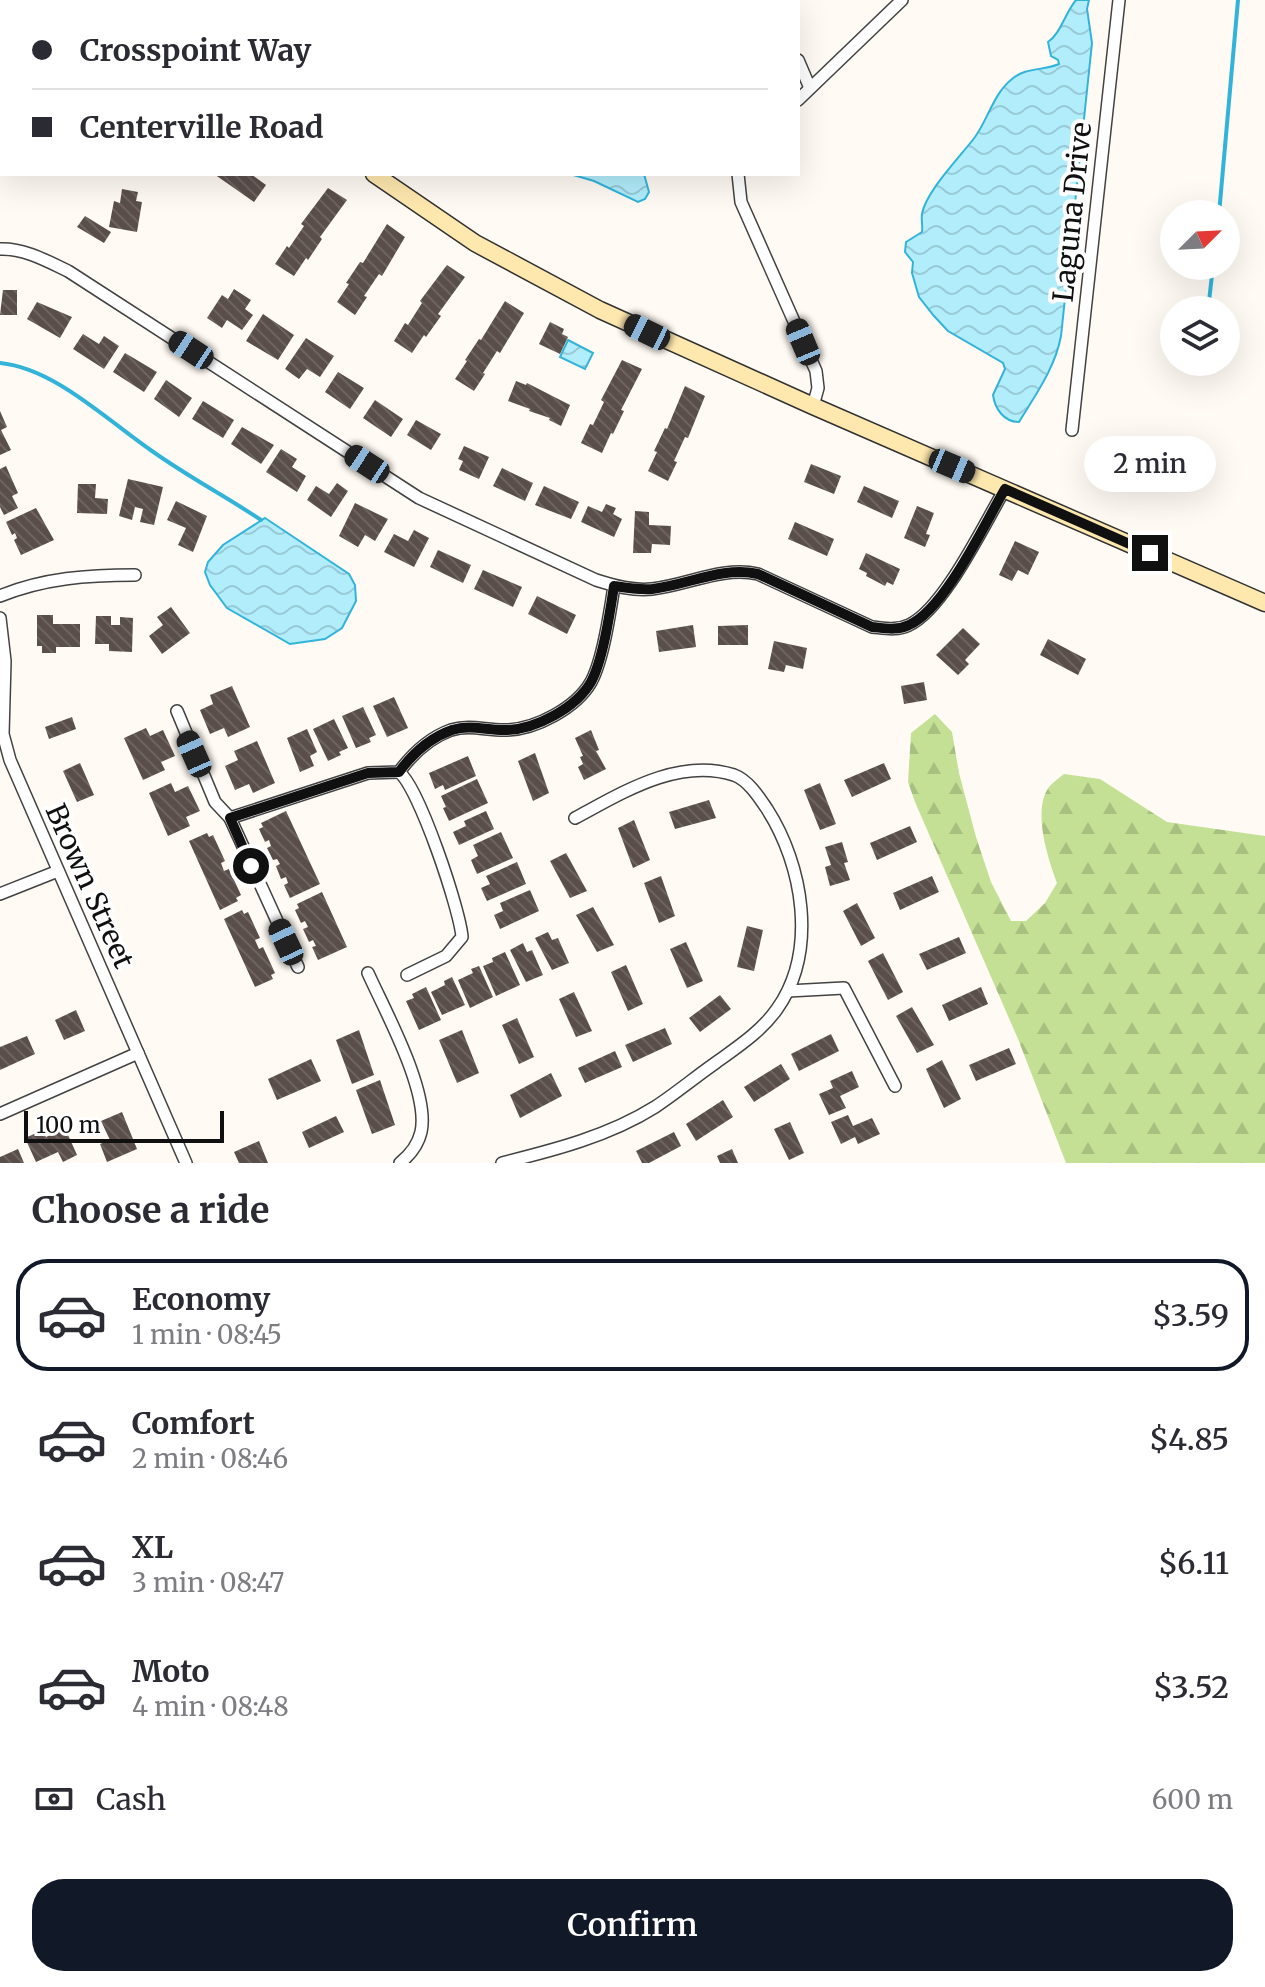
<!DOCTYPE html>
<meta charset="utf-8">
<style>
body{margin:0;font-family:Merriweather,serif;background:#f2f2f3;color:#2b2b33;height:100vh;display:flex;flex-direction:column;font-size:30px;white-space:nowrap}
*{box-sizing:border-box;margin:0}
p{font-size:26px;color:#7c7c81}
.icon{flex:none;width:44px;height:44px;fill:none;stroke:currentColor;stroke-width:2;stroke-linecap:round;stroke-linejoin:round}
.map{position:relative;height:1163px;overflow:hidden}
.details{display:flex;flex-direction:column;background:#fff;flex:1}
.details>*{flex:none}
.guide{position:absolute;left:0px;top:0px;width:800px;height:176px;box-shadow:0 8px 32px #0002;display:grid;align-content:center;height:176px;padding:0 32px;background:#fff}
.needle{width:52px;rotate:66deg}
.controls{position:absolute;left:1160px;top:200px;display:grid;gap:16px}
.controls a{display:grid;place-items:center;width:80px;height:80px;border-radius:50%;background:#fff;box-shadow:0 8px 32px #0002;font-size:40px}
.scale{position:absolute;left:24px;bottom:20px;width:200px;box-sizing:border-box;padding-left:8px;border:4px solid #101010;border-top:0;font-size:22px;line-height:28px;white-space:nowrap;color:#101010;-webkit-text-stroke:6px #fff;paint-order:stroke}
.end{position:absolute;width:36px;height:36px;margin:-18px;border:10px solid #101010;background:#fff;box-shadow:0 0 0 4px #fff}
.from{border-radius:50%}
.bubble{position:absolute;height:56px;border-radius:28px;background:#fff;box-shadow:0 8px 32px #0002;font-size:26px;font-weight:600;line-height:56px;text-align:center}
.car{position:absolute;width:24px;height:48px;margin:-24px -12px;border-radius:10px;box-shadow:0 0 6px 2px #0007;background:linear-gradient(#222 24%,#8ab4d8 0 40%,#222 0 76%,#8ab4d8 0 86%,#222 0)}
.guide b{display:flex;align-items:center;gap:28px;height:76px;font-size:30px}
.guide b+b{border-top:2px solid #e1e1e2}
.guide i{width:20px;height:20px;background:#2b2b33}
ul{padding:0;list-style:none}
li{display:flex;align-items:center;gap:24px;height:112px;margin:0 16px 12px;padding:0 16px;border:4px solid transparent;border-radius:32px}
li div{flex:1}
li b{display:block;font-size:30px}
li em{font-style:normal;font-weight:600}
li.on{border-color:#111827}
li>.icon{width:72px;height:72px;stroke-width:1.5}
h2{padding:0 32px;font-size:36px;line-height:96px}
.pay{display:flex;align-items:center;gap:20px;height:88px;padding:0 32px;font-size:30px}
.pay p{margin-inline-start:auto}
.cta{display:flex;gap:16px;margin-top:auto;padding:16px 32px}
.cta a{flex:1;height:92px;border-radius:32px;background:#111827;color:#fff;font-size:32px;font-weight:600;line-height:92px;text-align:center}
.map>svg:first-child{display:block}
.forest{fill:url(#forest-firs)}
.water{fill:url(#water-waves);stroke:#32b4da;stroke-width:2}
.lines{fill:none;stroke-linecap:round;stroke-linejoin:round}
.stream{stroke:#32b4da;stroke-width:4}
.building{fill:url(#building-back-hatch)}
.street-casing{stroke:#434343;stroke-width:14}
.secondary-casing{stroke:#323232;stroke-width:19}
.street{stroke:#fff;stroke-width:11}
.secondary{stroke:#ffe8ae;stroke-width:16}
.route{stroke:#101010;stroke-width:10}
.labels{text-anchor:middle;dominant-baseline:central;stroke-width:8;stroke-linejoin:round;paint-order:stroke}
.street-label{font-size:28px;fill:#101010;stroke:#fff}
</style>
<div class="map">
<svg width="1265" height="1163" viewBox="0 0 1265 1163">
<defs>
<pattern id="forest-firs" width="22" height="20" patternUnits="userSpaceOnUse" patternTransform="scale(2)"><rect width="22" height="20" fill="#c4e095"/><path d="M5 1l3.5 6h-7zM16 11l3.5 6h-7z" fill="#a7bf7f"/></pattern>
<pattern id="water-waves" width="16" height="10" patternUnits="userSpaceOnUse" patternTransform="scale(2)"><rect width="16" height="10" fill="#b2edfc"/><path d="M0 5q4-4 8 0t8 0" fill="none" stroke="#98cad7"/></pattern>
<pattern id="building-back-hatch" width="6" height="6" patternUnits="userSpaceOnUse" patternTransform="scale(2)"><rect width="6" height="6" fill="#5a4e4b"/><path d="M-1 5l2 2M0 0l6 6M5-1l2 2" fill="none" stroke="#6d6361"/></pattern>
</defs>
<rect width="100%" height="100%" fill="#fffaf3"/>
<path class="forest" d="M935,714L952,732L959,773L976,837L991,882L1011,921H1026L1045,903L1057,883C1048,859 1032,810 1049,787C1053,782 1059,778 1064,774L1100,779L1167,822L1265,836V1163H1066L1018,1039L915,802L908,782L911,733Z"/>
<g class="water">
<path d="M1076,0H1089L1087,9L1092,43L1061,336C1055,368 1036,394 1019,422C1004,422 995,409 993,395L1005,369L1003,363L948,331L934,316L919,297L912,273L913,262L905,252L906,242L922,232C923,227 921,219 922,214C926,191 961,156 975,137C988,119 994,93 1012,79C1026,67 1043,71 1059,64L1058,60L1051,56L1048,42C1061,33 1065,13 1076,0Z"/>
<polygon points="570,174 644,174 649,192 645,199 638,202 594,181"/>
<polygon points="568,340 593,353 585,369 560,357"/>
<polygon points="265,518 349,574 355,585 356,601 342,628 325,639 290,644 227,608 210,585 205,572 208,562 223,545"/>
</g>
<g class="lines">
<g class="stream">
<polyline points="1219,214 1238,0"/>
<polyline points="1208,310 1213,266"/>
<path d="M0,363C54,368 108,421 152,451C187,476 225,496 261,520"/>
<polyline points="1212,371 1222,362"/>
</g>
</g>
<g class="building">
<polygon points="214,174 251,174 266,185 254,202"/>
<polygon points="328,188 347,200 320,237 322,239 308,260 306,258 294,276 275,264 287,246 289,248 304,226 301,224"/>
<polygon points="122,189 138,192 136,201 142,202 137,232 109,227 114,201 120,203"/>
<polygon points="85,216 111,232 104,243 77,227"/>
<polygon points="387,224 405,237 382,276 379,274 364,296 367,297 355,315 337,302 349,284 346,283 360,262 363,263"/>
<polygon points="447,265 465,277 438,314 441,316 426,337 424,335 412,353 394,341 405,323 408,325 422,303 420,301"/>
<polygon points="234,289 251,300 245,309 253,315 242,330 227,320 222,328 207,318 222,295 228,299"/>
<polygon points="3,290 17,290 17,315 0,315"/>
<polygon points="505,301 524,313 500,353 497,351 483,373 485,374 474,391 455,379 467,361 465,360 479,339 481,340"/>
<polygon points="37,302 72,317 60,338 27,319"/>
<polygon points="263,314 294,335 278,360 246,341"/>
<polygon points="550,322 564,329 562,334 568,337 560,354 539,344"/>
<polygon points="83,334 99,344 104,336 119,346 104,369 73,349"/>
<polygon points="306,338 334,356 320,377 307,369 299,379 285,369"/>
<polygon points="125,353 157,372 144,392 113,372"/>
<polygon points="622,360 642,369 621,410 624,411 613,434 611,433 602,453 581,443 590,424 593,425 604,402 601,400"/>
<polygon points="338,372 364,388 350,409 325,392"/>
<polygon points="166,380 192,398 179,417 154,399"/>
<polygon points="516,381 526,385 527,383 570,405 561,426 549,420 550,418 529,411 530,409 508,401"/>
<polygon points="685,386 705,396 688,438 685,437 674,461 677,462 668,481 648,471 657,452 654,451 665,428 667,429"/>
<polygon points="375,400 403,419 391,437 363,418"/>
<polygon points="203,401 234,420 223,438 192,419"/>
<polygon points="0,411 7,427 1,430 11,450 0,455"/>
<polygon points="416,420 441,434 431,450 407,435"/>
<polygon points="242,427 274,445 261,464 231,444"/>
<polygon points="464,446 489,457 479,479 459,470 463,461 458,459"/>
<polygon points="281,449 297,459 292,467 306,476 297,492 266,472"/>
<polygon points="811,464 841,476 834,494 804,482"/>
<polygon points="6,466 18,493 12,496 18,508 4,515 0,507 0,469"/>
<polygon points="502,468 533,483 525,501 493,486"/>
<polygon points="128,479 163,487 154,525 140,522 143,509 135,507 132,520 119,516"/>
<polygon points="337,483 348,491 331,517 307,500 316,486 329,494"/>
<polygon points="78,484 96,484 95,498 108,499 107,514 77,513"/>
<polygon points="544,486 579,502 571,519 535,505"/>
<polygon points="864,486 899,501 892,518 857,502"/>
<polygon points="176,501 207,516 193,552 178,545 186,528 167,520"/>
<polygon points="355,503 388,519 375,541 365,535 358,547 339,536"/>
<polygon points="606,504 616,508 613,514 622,519 614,537 581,522 588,506 602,512"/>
<polygon points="917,506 934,513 926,534 930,535 925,547 904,538"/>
<polygon points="36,508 54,540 21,555 14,540 17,538 15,533 12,535 6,522"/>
<polygon points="635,511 649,512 649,525 671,526 670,545 652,544 651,553 633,553"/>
<polygon points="795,522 834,539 827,556 788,539"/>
<polygon points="414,530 429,538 414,567 384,552 394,534 408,541"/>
<polygon points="1015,541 1039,552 1028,575 1018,570 1012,581 999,575"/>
<polygon points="438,550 471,565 463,583 430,567"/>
<polygon points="866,553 900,569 893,585 887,582 885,586 866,576 867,573 859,569"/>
<polygon points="483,570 522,587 513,607 474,589"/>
<polygon points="537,596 576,615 567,634 528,614"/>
<polygon points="171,607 190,633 162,654 149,636 163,625 157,617"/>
<polygon points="37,615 53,615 53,624 80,624 80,647 56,647 56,653 42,653 42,646 37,646"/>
<polygon points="96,616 111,616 111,625 120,625 120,617 133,618 132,652 109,651 109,644 95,644"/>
<polygon points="693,625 696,647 659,652 656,631"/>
<polygon points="748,625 748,645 718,645 718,626"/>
<polygon points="963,628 980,644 965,660 969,664 958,675 936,655"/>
<polygon points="1048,639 1086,659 1078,675 1040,655"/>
<polygon points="774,641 807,648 803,669 786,665 784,672 768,669"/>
<polygon points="924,682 927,700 904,704 901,686"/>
<polygon points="232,686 250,727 228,737 224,728 210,734 200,710 213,704 210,695"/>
<polygon points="394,697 408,728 387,737 373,706"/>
<polygon points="363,707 376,735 369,738 371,742 356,748 342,716"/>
<polygon points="72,717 76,729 49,739 45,727"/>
<polygon points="334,719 348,748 339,752 341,755 328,761 313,729"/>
<polygon points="146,728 150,736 163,730 175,756 161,762 165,770 143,780 124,738"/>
<polygon points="307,729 317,752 310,756 314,766 300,772 287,738"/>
<polygon points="591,730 599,750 596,751 606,769 584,780 578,767 583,764 580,757 583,756 575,738"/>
<polygon points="257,741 275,783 253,793 249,784 235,790 225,766 238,760 234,751"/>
<polygon points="535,753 549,793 533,801 518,761"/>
<polygon points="468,756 476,776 445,790 443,785 435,789 429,773"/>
<polygon points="80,763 94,795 77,802 63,771"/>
<polygon points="884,763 891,779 852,797 844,780"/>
<polygon points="477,779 488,803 449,821 443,808 446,807 441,796"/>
<polygon points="171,783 175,792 188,786 200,811 186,817 190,826 168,836 149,793"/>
<polygon points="820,783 836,824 820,830 804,790"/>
<polygon points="709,800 716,818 675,829 669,812"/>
<polygon points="286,811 320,884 290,898 284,885 288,883 286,877 281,879 276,866 280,864 277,859 273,860 267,848 271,846 269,840 265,842 259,829 263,827 261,823"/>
<polygon points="486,811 494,829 459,845 453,832 466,826 464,821"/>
<polygon points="634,820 650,860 633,868 618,828"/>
<polygon points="910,826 917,842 877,860 870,843"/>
<polygon points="501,832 513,858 477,874 471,860 478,856 473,845"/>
<polygon points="207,833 209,837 213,835 225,861 221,863 224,871 229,869 241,895 236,898 238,901 220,910 189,841"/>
<polygon points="842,842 848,862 844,863 850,880 830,886 825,867 831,865 825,847"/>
<polygon points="566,853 587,891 570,898 550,861"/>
<polygon points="517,862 526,884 487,901 481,888 490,884 486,876"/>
<polygon points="661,876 675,916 659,923 644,883"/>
<polygon points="932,876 939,892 900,910 893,893"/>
<polygon points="530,890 539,911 500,929 494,915 503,911 500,903"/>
<polygon points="322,892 347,947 318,960 312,947 316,946 313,940 309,942 303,929 308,927 305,921 301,923 295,910 299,908 297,904"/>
<polygon points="857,903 875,938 861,946 843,911"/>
<polygon points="593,907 614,945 597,952 576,915"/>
<polygon points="242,910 244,914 248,912 260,938 255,940 259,949 263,947 275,973 271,975 273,979 255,987 224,919"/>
<polygon points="747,926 763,930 754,971 737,967"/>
<polygon points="548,932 552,940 558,938 569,963 552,970 535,938"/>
<polygon points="959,937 966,953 927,970 919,954"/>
<polygon points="686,942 703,981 687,988 670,949"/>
<polygon points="523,943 527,952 532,950 543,975 526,982 510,950"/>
<polygon points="505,952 520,985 496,996 483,966 493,962 492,958"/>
<polygon points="883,953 903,992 888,1000 868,961"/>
<polygon points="626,965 643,1004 628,1011 611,972"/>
<polygon points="479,966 493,997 470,1008 458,980 473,973 471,969"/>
<polygon points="452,977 465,1005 442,1015 431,992 445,985 444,981"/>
<polygon points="426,987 441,1020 419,1030 406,1001 414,998 412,994"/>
<polygon points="981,987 988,1004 949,1021 942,1005"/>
<polygon points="574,992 592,1031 576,1037 559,999"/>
<polygon points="720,995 731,1009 700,1032 689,1018"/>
<polygon points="912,1007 934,1045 917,1053 896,1016"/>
<polygon points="76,1010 85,1031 64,1040 55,1020"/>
<polygon points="517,1018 534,1057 519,1064 502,1025"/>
<polygon points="665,1028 672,1044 633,1062 625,1045"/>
<polygon points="359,1030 374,1075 352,1084 336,1040"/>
<polygon points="462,1030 479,1073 457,1083 439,1040"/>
<polygon points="831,1034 839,1051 799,1071 791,1054"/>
<polygon points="27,1036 35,1054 0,1070 0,1047"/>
<polygon points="1009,1048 1016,1064 976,1081 969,1065"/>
<polygon points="615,1051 622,1067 585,1083 578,1068"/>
<polygon points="311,1059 321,1081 277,1100 268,1079"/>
<polygon points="942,1060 961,1099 944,1108 926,1069"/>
<polygon points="781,1064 790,1079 754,1102 744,1087"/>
<polygon points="852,1071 859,1087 840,1096 846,1108 829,1115 819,1094 833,1088 830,1081"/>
<polygon points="551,1073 562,1096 520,1118 510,1095"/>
<polygon points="380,1080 395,1125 372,1134 356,1090"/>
<polygon points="723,1100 733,1117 696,1141 686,1124"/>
<polygon points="122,1112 137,1149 107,1162 100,1144 110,1140 101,1121"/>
<polygon points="848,1115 853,1126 872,1118 880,1134 858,1144 855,1137 841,1144 831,1122"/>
<polygon points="336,1116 344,1132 309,1148 302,1132"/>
<polygon points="790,1122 804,1153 789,1160 774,1129"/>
<polygon points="65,1128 77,1155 63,1162 58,1152 36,1162 25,1138 43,1130 46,1137"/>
<polygon points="674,1132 681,1146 649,1163 642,1163 636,1151"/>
<polygon points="259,1141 268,1163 239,1163 234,1152"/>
<polygon points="18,1149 24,1163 0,1163 0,1157"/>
<polygon points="732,1149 738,1163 720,1163 717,1156"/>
</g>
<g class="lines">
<defs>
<g id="street">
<polyline points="771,0 772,2"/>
<polyline points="798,60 810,88"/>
<polyline points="798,100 902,0"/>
<polyline points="738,174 741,202 816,371 818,388 813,406"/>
<path d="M0,249C24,248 47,261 68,271L419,498L596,580C615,586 633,591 652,589C688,585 722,566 758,574L872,627C884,628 897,631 909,625C944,609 984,524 1005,489"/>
<polyline points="1072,430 1119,0"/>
<path d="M0,596C44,578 88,575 135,575"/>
<polyline points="0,618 5,661 3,734 10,760 186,1163"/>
<polyline points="177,711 215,802 230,818 298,967"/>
<path d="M399,772C419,787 460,910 462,937L446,956L407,975"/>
<path d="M230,818L368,773L399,772C413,753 429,738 451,730C471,724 487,731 507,730C536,729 576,708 591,682C603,660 610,612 614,586"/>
<polyline points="0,894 58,871"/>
<path d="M368,973C385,1011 430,1092 421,1132C418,1145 410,1155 400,1163"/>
<polyline points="788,991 844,988 895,1086"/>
<polyline points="0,1114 138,1053"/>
<path d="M502,1163C554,1150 609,1136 655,1107C675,1094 694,1078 714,1064C736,1048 761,1032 777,1009C818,951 803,865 767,809C759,797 748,780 734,775C678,757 622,793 575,818"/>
</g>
<g id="secondary">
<polyline points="126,0 128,2"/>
<polyline points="374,174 475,243 600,310 813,406 1265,603"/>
</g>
</defs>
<use href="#street" class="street-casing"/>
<use href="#secondary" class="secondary-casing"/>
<use href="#street" class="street"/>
<use href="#secondary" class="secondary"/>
</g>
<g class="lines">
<path class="route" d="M251,866L230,818L368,773L399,772C413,753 429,738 452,730C471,724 488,731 507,730C536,729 576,708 591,682C603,660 610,612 614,586C627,588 639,590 652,589C688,585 722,566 758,574L872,627C884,628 897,631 909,625C945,609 984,525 1005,489L1150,553"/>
</g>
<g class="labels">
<g class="street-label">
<text transform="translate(1072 212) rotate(-84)">Laguna Drive</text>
<text transform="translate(90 886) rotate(66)">Brown Street</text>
</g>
</g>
</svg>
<div class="controls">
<a><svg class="needle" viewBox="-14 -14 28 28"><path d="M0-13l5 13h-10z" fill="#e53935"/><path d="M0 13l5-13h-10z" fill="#7c7c81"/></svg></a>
<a><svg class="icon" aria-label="layers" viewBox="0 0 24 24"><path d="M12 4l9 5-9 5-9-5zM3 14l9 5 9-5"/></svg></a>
</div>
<div class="scale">100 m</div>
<i class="end from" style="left:251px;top:866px"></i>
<i class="end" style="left:1150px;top:553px"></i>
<div class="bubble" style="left:1084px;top:436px;width:132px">2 min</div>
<i class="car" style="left:647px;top:332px;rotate:296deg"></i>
<i class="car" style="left:803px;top:342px;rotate:337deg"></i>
<i class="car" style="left:191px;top:350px;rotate:303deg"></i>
<i class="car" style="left:367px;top:464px;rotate:303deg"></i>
<i class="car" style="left:952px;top:466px;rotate:113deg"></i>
<i class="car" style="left:194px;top:754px;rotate:336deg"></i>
<i class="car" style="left:286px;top:942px;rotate:335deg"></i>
<div class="guide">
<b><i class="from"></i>Crosspoint Way</b>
<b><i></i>Centerville Road</b>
</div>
</div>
<section class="details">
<h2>Choose a ride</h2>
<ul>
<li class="on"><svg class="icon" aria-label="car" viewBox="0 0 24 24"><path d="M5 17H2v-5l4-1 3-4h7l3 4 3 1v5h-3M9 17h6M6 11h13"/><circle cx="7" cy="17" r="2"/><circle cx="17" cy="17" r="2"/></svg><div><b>Economy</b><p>1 min · 08:45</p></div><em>$3.59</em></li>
<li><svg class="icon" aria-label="car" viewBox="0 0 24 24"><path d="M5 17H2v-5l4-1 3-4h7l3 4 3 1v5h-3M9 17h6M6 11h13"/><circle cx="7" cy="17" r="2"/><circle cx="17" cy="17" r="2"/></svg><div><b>Comfort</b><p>2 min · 08:46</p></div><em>$4.85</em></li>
<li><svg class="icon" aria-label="car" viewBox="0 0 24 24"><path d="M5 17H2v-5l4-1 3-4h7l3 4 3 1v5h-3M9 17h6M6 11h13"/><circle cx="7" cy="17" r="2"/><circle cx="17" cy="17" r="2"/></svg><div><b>XL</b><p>3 min · 08:47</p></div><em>$6.11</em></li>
<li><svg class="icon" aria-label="car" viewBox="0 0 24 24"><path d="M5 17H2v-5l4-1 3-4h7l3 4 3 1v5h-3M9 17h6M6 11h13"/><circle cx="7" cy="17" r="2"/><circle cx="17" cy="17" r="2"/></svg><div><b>Moto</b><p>4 min · 08:48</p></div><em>$3.52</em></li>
</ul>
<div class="pay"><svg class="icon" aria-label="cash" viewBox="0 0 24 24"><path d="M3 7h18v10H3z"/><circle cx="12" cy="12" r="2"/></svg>Cash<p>600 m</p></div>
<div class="cta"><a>Confirm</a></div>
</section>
